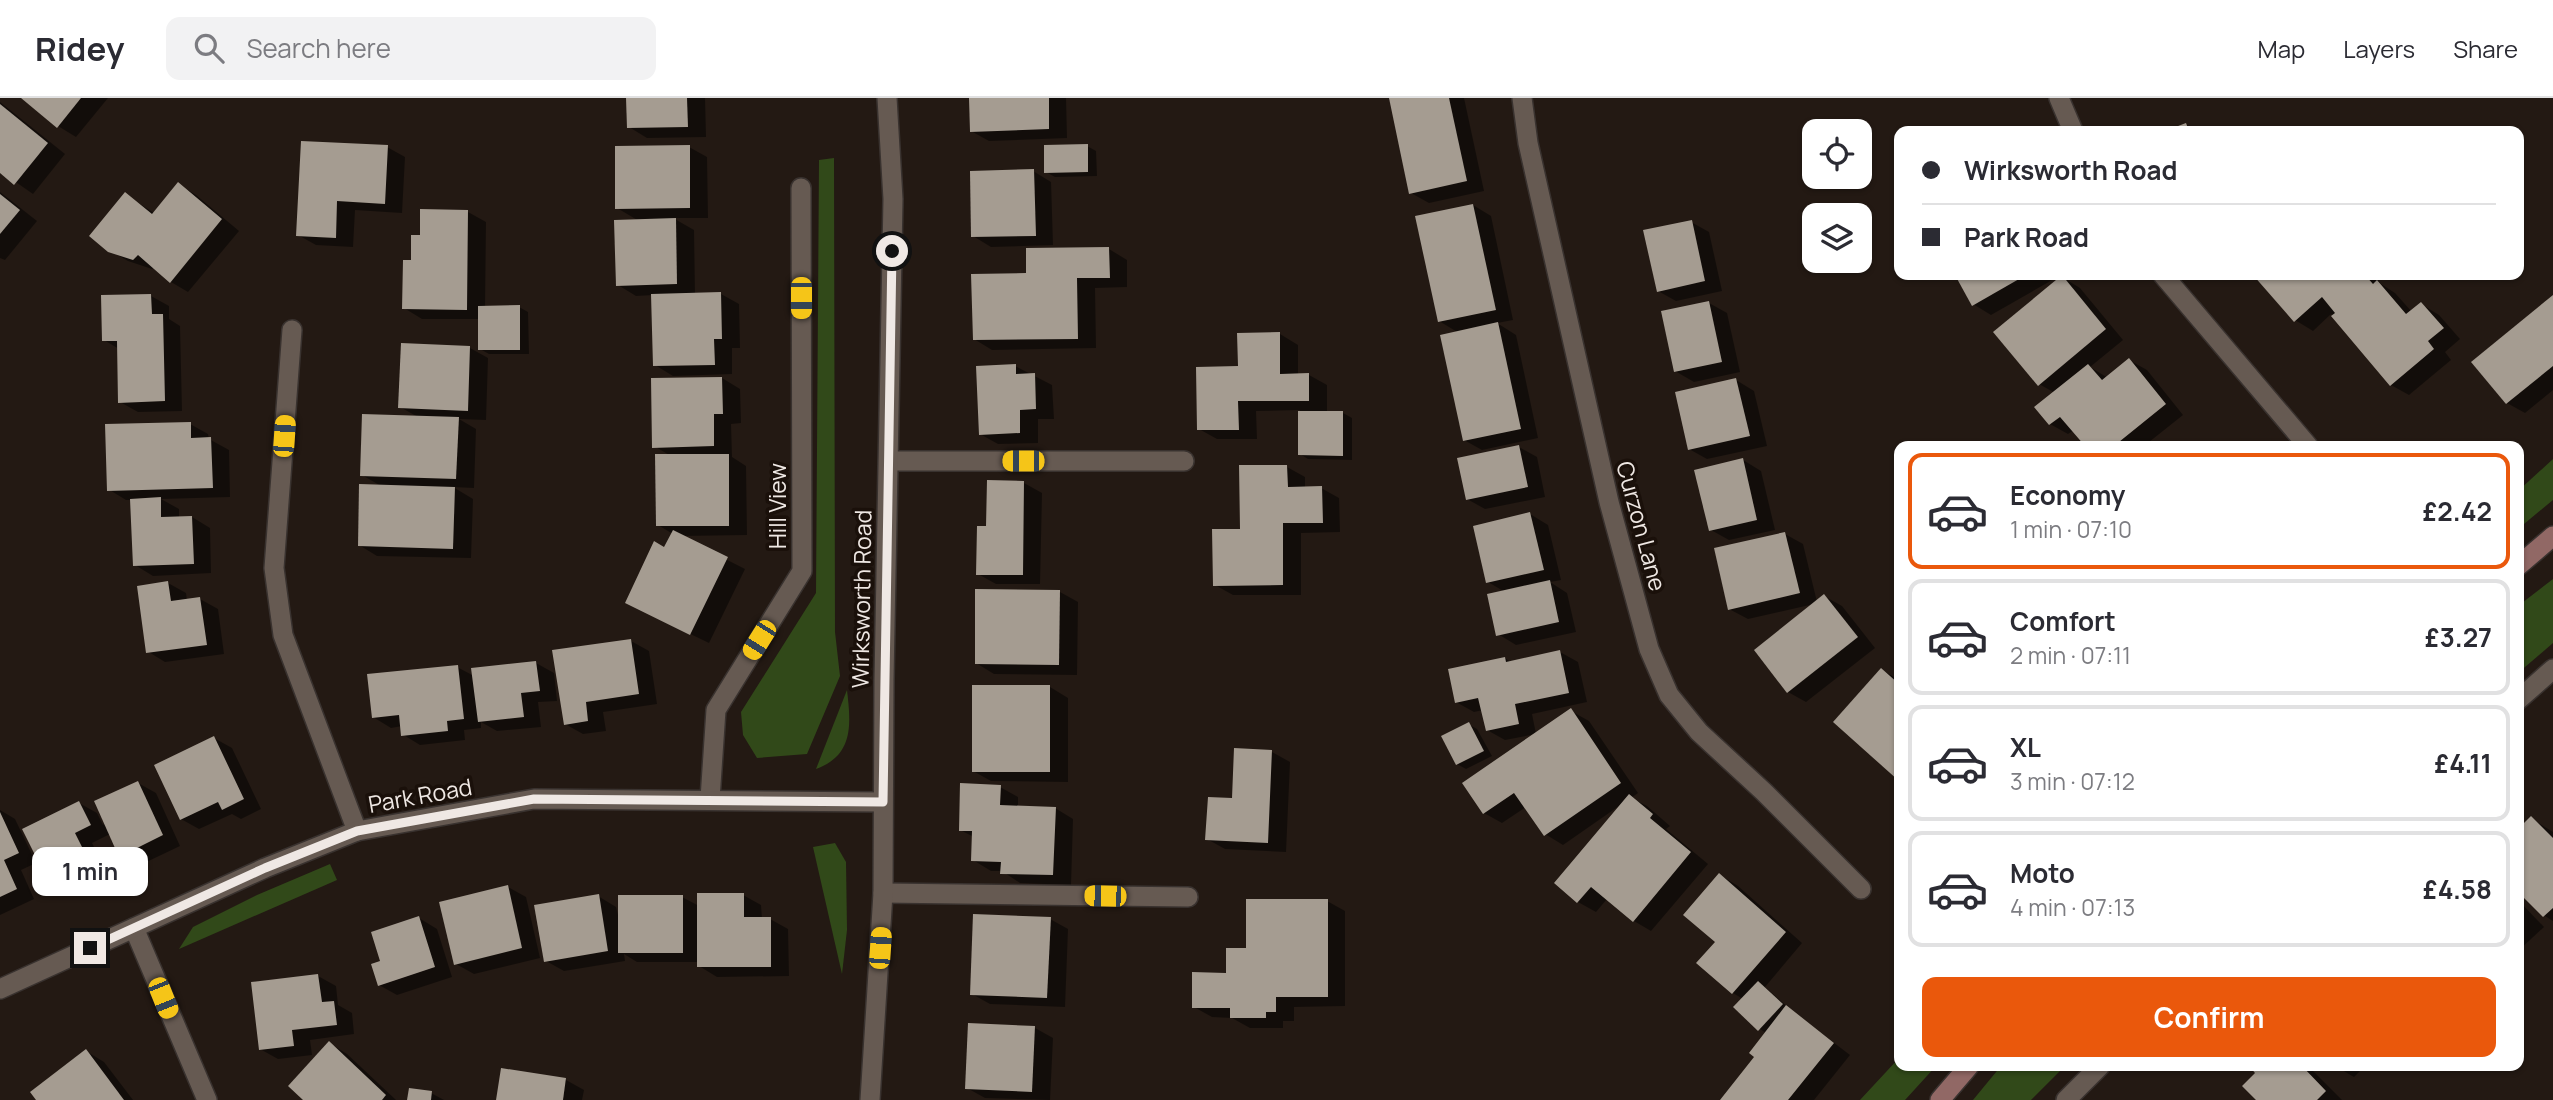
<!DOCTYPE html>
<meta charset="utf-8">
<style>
body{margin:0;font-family:Manrope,sans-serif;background:#f2f2f3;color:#2b2b33;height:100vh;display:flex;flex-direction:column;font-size:26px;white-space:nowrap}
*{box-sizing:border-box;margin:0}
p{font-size:23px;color:#7c7c81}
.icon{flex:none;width:38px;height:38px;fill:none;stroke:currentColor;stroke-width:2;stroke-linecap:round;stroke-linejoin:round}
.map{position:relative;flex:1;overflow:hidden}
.drawer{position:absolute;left:1894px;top:343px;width:630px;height:630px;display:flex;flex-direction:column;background:#fff;border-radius:14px;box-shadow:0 2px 5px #0004}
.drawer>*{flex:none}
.guide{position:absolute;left:1894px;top:28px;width:630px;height:154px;border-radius:14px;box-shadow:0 2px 5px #0004;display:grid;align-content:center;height:154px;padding:0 28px;background:#fff}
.controls{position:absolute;left:1802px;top:21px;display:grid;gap:14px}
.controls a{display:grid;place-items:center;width:70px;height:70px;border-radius:14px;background:#fff;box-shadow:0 2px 5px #0004;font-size:35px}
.end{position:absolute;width:32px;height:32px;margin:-16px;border:9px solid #efe8e4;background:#111;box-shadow:0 0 0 4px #111}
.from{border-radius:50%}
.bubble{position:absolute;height:49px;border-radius:14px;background:#fff;box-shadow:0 2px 5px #0004;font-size:23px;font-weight:700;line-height:49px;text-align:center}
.car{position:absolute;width:21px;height:42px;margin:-21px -10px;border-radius:9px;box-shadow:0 0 5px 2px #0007;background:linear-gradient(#f5c518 24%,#345 0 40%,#f5c518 0 76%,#345 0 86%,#f5c518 0)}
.guide b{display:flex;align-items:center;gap:24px;height:66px;font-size:26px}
.guide b+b{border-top:2px solid #e1e1e2}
.guide i{width:18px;height:18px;background:#2b2b33}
ul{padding:12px 0 0;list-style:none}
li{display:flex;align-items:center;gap:21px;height:116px;margin:0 14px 10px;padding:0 14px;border:4px solid #e1e1e2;border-radius:14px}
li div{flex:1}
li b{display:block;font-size:26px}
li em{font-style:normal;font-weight:700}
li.selected{border-color:#ea580c}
li>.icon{width:63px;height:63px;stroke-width:1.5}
.cta{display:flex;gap:14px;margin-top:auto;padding:14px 28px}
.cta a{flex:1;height:80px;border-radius:14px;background:#ea580c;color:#fff;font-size:28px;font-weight:700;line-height:80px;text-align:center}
header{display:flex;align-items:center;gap:42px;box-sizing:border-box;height:98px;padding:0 35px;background:#fff;border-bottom:2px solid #e1e1e2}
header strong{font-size:33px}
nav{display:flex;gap:38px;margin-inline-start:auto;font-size:24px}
.search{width:490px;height:63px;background:#f2f2f3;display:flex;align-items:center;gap:18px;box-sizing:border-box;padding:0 24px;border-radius:14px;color:#7c7c81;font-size:26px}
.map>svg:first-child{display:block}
.green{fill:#314919}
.shadow{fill:#0007}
.building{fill:#a59c91}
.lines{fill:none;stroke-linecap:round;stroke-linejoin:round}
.service-casing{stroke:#39322f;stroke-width:22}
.minor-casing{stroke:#39322f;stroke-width:22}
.tertiary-casing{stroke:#39322f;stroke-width:22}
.secondary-casing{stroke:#39322f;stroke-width:22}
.service{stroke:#665a52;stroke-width:19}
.minor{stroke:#665a52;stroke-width:19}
.tertiary{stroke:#665a52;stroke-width:19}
.secondary{stroke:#916865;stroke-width:19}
.route{stroke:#efe8e4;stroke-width:9}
.labels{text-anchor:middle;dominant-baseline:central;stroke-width:7;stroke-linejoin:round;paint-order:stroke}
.street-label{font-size:23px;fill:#efe8e4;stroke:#1a100a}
</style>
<header>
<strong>Ridey</strong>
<div class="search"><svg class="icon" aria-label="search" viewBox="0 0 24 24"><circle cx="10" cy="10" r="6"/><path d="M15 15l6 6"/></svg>Search here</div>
<nav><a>Map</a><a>Layers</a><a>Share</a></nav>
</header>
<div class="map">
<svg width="2553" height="1002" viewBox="0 0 2553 1002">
<rect width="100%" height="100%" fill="#231913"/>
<g class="green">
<polygon points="834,60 835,534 840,578 807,656 757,660 743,637 741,614 816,495 819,62"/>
<polygon points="2553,361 2553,402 2518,431 2518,393"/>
<polygon points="2553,481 2553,545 2518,575 2518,508"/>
<path d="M847,592C851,626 854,657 816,671Z"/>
<polygon points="835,745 846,764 847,832 842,876 813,749"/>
<polygon points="330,766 337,782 179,851 193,829 257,797"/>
<polygon points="1899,960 1899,968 1936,968 1905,1002 1860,1002"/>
<polygon points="2001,968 2065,968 2031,1002 1973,1002"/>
</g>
<g class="shadow">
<polygon points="24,0 108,0 76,39 58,28"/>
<polygon points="628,0 705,0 706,39 647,40 629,29"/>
<polygon points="970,0 1066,0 1067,40 989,43 971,33"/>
<polygon points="1392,0 1464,0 1484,93 1429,105 1411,95"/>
<polygon points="0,4 65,56 33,96 0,73"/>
<polygon points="2186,27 2195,33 2169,33"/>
<polygon points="1087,48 1096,53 1097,78 1055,79 1046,74"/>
<polygon points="387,49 405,59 402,115 355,112 353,149 316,147 298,137"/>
<polygon points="689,49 707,59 708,120 673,120 694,132 695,197 721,196 739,206 740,250 732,250 732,276 673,278 655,267 653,197 636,198 618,187 639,123 617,110"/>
<polygon points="1033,73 1051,84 1053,147 991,149 973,138"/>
<polygon points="178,86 196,97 239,133 188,194 171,184 154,169 152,171 128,163 109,152 126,97 154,115"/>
<polygon points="0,94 37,123 5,162 0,160"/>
<polygon points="1473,107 1491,118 1513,222 1497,225 1516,237 1538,340 1482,352 1464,342 1459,235 1439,223"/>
<polygon points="468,114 486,124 485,210 519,209 528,214 529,256 489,256 480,251 480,221 422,221 404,210 412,164 422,138"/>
<polygon points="1691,124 1709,134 1722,193 1676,203 1658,193"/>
<polygon points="1109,151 1127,162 1127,189 1095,190 1096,250 992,252 974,241 1028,176"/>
<polygon points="1957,177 2061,177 1991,217 1973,206"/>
<polygon points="2256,177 2374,177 2381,186 2395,195 2412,214 2421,206 2439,217 2460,241 2445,254 2451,262 2409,297 2391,287 2331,216 2313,233 2295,222"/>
<polygon points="2062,179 2080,190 2123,242 2090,269 2108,280 2129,262 2147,272 2183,317 2144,348 2087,348 2074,332 2068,336 2050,326 2055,295 2039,286"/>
<polygon points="151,198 169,208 169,221 180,228 182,313 138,314 120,304 119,251 104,242"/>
<polygon points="2553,200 2553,292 2525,315 2507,305"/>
<polygon points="1709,205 1727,215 1740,274 1694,284 1675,273"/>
<polygon points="1280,236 1298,247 1298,277 1309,277 1327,287 1327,315 1343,315 1352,320 1352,362 1308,361 1300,356 1300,312 1256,313 1257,341 1217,341 1199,331 1239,270"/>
<polygon points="470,250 488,260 486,322 459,321 476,331 474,390 453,389 473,401 471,460 377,458 359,447 381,388 362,377 418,319 400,309"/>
<polygon points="1015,268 1052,287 1054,321 1038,321 1038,345 998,346 980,336"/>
<polygon points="722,280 740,291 741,325 731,326 732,359 746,368 747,437 680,438 745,471 709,545 645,514 665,451 673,436 658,427 671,358 654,348"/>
<polygon points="1736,282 1754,293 1767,348 1707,361 1689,351"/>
<polygon points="190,326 208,336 209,341 229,352 230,399 161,401 179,411 179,420 192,419 210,430 211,475 153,478 135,467 132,402 126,402 108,391"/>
<polygon points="1519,349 1537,359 1545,399 1485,411 1467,401"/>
<polygon points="1743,362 1761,373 1775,432 1729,442 1711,432"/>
<polygon points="1287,369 1305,379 1305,390 1321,390 1339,400 1340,434 1301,435 1301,497 1233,497 1215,487 1241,432"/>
<polygon points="1024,385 1042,395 1040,486 996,486 978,476 988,430"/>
<polygon points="1530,416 1548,427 1561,482 1550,484 1567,495 1576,534 1516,547 1498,536 1505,494 1488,484"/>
<polygon points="1785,436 1803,446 1817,504 1824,498 1842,508 1875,550 1806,604 1788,594 1814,506 1748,521 1729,511"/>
<polygon points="168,485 186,495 187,503 200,501 218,511 224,556 165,564 147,553"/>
<polygon points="1060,494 1078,504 1077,577 994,576 976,565"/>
<polygon points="631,543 649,553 657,606 603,614 606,633 583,636 565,626"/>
<polygon points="1560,554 1578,564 1587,604 1532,616 1536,636 1505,642 1487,632 1483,612 1474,614 1456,604 1505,560 1512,565"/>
<polygon points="536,565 554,575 557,603 538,604 541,629 497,633 481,624 481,630 464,632 465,642 420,647 402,636 402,628 391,630 373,619 457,569 474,578"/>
<polygon points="1882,572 1899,582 1899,681"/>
<polygon points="1050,589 1068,600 1068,684 991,683 973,673"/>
<polygon points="1571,613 1589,623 1638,695 1631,700 1647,708 1670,728 1666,731 1708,766 1651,833 1634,823 1607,801 1596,814 1578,804 1619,708 1563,747 1545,736 1526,709 1502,725 1484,715"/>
<polygon points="1468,626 1477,631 1492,658 1466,671 1457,666"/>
<polygon points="214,640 232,650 261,711 241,721 232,716 199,731 181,721"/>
<polygon points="1272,654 1290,664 1286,754 1225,751 1207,741 1234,702"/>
<polygon points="138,685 156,695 180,748 138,768 120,757 110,736 92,745 106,773 67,792 49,782 79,705 97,715 103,727"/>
<polygon points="1000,689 1018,699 1018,709 1055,710 1073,721 1071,787 1020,785 1002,773 991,773 973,762 974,739 960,732"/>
<polygon points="0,712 15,721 36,765 21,772 34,801 0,817"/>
<polygon points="2532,721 2553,734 2553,823 2545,818 2518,791"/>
<polygon points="1720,777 1738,788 1802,845 1765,889 1791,912 1850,957 1814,1002 1722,1002 1757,959 1766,935 1760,931 1743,901 1733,895 1717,844"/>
<polygon points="508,789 526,799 540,860 474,876 456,866"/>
<polygon points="743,797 761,807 762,821 770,821 788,831 789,878 717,879 699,868 699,864 637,864 624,856 625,863 564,873 546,863 598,798 616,809 618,817 682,799 699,808"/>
<polygon points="2518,802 2544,829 2518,853"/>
<polygon points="1327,803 1345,813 1345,908 1294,909 1294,923 1283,923 1283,930 1250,930 1232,920 1212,919 1194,909 1228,876 1247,852"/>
<polygon points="419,820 437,831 452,879 397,897 379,887 382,864"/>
<polygon points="1050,821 1068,831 1065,909 990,906 972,896"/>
<polygon points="318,878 336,888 338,907 352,915 354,936 310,942 312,957 278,961 260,951"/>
<polygon points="1035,930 1053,940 1050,1002 985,1000 967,990"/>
<polygon points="329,945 347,956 396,1002 305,1002"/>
<polygon points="86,953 104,964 133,1002 38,1002"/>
<polygon points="2252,968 2308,968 2342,1002 2259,1002 2258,975"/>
<polygon points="2335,968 2365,968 2354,979"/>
<polygon points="566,982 584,992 582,1002 498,1002"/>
<polygon points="431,995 444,1002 409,1002"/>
</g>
<g class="building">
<polygon points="21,0 81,0 57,30"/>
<polygon points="626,0 687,0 688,29 627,30"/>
<polygon points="969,0 1049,0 1049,31 970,34"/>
<polygon points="1389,0 1449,0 1467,83 1409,96"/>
<polygon points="0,6 48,45 14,87 0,75"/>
<polygon points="2186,25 2189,33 2165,33"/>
<polygon points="301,43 388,47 385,106 337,103 336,140 296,138"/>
<polygon points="1088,46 1088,74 1044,75 1044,47"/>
<polygon points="690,47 690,110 615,111 615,48"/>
<polygon points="1034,71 1036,138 971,139 970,73"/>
<polygon points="178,84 222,121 170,185 138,157 133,162 108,154 89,138 125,94 152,116"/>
<polygon points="0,96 20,112 0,136"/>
<polygon points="1473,106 1496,212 1438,224 1415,118"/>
<polygon points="420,111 468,112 467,212 402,211 403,162 411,162 411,137 420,137"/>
<polygon points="676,120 677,186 616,188 614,122"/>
<polygon points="1692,122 1705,183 1657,194 1643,132"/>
<polygon points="1109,149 1110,180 1077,180 1078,241 973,242 971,176 1026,175 1026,150"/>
<polygon points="1955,177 2026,177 1972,208"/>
<polygon points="2062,177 2106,231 2038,288 1993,234"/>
<polygon points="2253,177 2365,177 2373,186 2377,182 2406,216 2421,204 2444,230 2428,243 2434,251 2390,288 2331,218 2335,215 2322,199 2294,224"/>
<polygon points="721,194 722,241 714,241 715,267 653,268 651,196"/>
<polygon points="151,196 152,216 163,216 165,303 118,305 117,243 102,243 101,197"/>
<polygon points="2553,197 2553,268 2506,306 2471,264"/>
<polygon points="1709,203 1722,264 1674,274 1661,213"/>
<polygon points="520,207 520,252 478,252 478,208"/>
<polygon points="1498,224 1521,331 1463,343 1440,237"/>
<polygon points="1280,234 1280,276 1309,275 1309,303 1238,303 1239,332 1197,332 1196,269 1238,268 1237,235"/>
<polygon points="401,245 470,248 468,313 398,310"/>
<polygon points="2129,260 2166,306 2114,348 2085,348 2060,319 2049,327 2034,309 2088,266 2102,282"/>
<polygon points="1016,266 1016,276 1035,275 1036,311 1020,312 1020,335 979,337 976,268"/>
<polygon points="722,279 723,316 714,316 714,348 652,350 651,280"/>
<polygon points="1736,280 1750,338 1688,352 1675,294"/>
<polygon points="1298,313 1343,313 1343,358 1298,357"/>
<polygon points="362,316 459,319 456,381 360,378"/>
<polygon points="191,324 191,340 211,339 213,390 107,393 105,326"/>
<polygon points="1519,347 1528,389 1466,402 1457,360"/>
<polygon points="655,356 729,356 729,428 656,428"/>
<polygon points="1743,360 1757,422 1709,433 1694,372"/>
<polygon points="1239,367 1287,367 1288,389 1322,388 1323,425 1283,425 1283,487 1213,488 1212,431 1240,431"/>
<polygon points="987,382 1024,383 1023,477 976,477 977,428 986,428"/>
<polygon points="359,386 455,389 453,451 358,448"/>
<polygon points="161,399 161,419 192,418 194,466 133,468 130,401"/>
<polygon points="1530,414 1544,472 1486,485 1473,428"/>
<polygon points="673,432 728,459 690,537 625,505 654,443 664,449"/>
<polygon points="1785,434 1800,495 1728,512 1714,450"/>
<polygon points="1550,482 1559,524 1496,538 1487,496"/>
<polygon points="168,483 171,503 200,499 207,547 146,555 137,488"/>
<polygon points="975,491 1060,492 1059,567 975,566"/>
<polygon points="1824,496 1858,539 1787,595 1754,552"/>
<polygon points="631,541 639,596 586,604 588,623 564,627 552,552"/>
<polygon points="1560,552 1569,595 1515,606 1519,626 1486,633 1478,600 1455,605 1448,571 1505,559 1506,564"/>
<polygon points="536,563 540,593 521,595 524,619 478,624 471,570"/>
<polygon points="458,567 464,621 447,623 448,633 401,638 399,617 372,620 367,576"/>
<polygon points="1881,570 1899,586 1899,683 1833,624"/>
<rect x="972" y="587" width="78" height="87"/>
<polygon points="1571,610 1621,685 1544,738 1514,695 1483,716 1462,685"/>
<polygon points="1469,624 1484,653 1456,667 1441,638"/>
<polygon points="214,638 244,701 222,712 218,704 180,722 154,667"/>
<polygon points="1234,650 1272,652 1268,745 1205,742 1208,699 1232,700"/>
<polygon points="138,683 163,737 119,759 94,703"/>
<polygon points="960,685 1001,687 1000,707 1056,709 1053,777 1000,776 1001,764 971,763 972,733 959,733"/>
<polygon points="1629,696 1653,716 1650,720 1691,754 1633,824 1591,789 1577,805 1554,785"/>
<polygon points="79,703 91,727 75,735 89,763 48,783 22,731"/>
<polygon points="0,714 19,755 4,762 17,791 0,799"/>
<polygon points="2531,718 2553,740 2553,810 2543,819 2518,794 2518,731"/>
<polygon points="1719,775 1786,834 1732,896 1696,865 1715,844 1683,817"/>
<polygon points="508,787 522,850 454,867 439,804"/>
<polygon points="697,795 744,795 744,819 771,819 771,869 697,869"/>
<polygon points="599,796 608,853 544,864 534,807"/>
<rect x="618" y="797" width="65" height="58"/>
<polygon points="1246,801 1328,801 1328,899 1276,899 1276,914 1266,914 1266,920 1230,920 1230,910 1192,910 1192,874 1226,875 1226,850 1246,850"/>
<polygon points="973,816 1051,819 1047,900 970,897"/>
<polygon points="419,818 435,869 378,888 371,866 380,863 371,834"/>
<polygon points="318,876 322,904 334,903 337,927 292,932 294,948 259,952 251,884"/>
<polygon points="1758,883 1783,906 1758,933 1733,909"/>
<polygon points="1786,907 1834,945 1788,1002 1720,1002 1754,959 1749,955"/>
<polygon points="968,925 1035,928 1032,994 965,991"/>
<polygon points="329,943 386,997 382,1002 303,1002 288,988"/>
<polygon points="86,951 124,1002 36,1002 30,994"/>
<polygon points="2249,968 2302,968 2326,993 2317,1002 2256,1002 2242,988 2255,975"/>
<polygon points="501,970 566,980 563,1002 496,1002"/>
<polygon points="409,990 432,993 431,1002 407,1002"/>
</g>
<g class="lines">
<defs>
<g id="service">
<polyline points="889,363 1184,363"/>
<polyline points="883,795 1188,799"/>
</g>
<g id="minor">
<polyline points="1522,0 1528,45 1609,404 1649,551 1669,597 1699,634 1764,694 1861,791"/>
<polyline points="2059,0 2073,33"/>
<polyline points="2163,177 2308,348"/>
<polyline points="292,232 274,470 283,537 357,733"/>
<polyline points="2518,602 2553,571"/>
<polyline points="710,701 716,612 802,473 801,90"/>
<polyline points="134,830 207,1002"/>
<polyline points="0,891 265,770 357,733 534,701 882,704"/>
<polyline points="2066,1002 2100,968"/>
</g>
<polyline id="tertiary" points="870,1002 883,795 884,582 893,101 887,0"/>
<g id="secondary">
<polyline points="2518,468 2553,438"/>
<polyline points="1940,1002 1969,968"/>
</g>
</defs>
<use href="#service" class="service-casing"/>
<use href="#minor" class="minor-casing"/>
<use href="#tertiary" class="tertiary-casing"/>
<use href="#secondary" class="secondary-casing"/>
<use href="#service" class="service"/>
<use href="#minor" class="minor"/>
<use href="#tertiary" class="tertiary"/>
<use href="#secondary" class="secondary"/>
</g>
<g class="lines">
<polyline class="route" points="90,850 265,770 357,733 534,701 883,704 892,153"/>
</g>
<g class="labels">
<g class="street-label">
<text transform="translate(777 408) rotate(-90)">Hill View</text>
<text transform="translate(1642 428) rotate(75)">Curzon Lane</text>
<text transform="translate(861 501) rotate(-89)">Wirksworth Road</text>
<text transform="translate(420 697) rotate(-10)">Park Road</text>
</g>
</g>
</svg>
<div class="controls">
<a><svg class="icon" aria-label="locate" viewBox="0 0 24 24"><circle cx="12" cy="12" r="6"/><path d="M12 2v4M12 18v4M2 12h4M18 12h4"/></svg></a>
<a><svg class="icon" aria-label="layers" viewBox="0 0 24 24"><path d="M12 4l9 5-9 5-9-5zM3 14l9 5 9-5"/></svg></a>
</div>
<i class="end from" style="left:892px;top:153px"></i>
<i class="end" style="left:90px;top:850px"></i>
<div class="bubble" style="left:32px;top:749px;width:116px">1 min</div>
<i class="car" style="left:801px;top:200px;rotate:180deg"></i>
<i class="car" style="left:284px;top:338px;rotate:4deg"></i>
<i class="car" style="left:1023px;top:363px;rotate:270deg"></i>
<i class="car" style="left:759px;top:542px;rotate:212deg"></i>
<i class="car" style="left:1105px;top:798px;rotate:271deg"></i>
<i class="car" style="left:880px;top:850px;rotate:4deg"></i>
<i class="car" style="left:163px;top:900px;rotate:158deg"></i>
<div class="guide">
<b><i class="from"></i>Wirksworth Road</b>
<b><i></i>Park Road</b>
</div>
<section class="drawer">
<ul>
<li class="selected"><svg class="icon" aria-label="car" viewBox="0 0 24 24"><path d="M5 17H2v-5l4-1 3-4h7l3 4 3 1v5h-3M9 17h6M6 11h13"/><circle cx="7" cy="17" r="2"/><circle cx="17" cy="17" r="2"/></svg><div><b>Economy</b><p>1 min · 07:10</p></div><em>£2.42</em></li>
<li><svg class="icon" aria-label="car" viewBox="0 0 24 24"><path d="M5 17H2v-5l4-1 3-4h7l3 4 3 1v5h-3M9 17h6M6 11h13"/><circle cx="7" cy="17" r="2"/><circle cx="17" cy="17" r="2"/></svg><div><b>Comfort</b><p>2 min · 07:11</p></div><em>£3.27</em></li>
<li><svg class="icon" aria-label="car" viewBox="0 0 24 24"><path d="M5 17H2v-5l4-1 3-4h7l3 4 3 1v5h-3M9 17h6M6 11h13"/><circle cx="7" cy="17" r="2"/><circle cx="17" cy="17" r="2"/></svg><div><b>XL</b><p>3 min · 07:12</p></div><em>£4.11</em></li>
<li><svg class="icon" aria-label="car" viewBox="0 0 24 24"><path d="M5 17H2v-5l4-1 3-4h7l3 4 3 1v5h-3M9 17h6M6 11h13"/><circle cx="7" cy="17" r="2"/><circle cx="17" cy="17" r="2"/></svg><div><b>Moto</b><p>4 min · 07:13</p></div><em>£4.58</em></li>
</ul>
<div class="cta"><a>Confirm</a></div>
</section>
</div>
